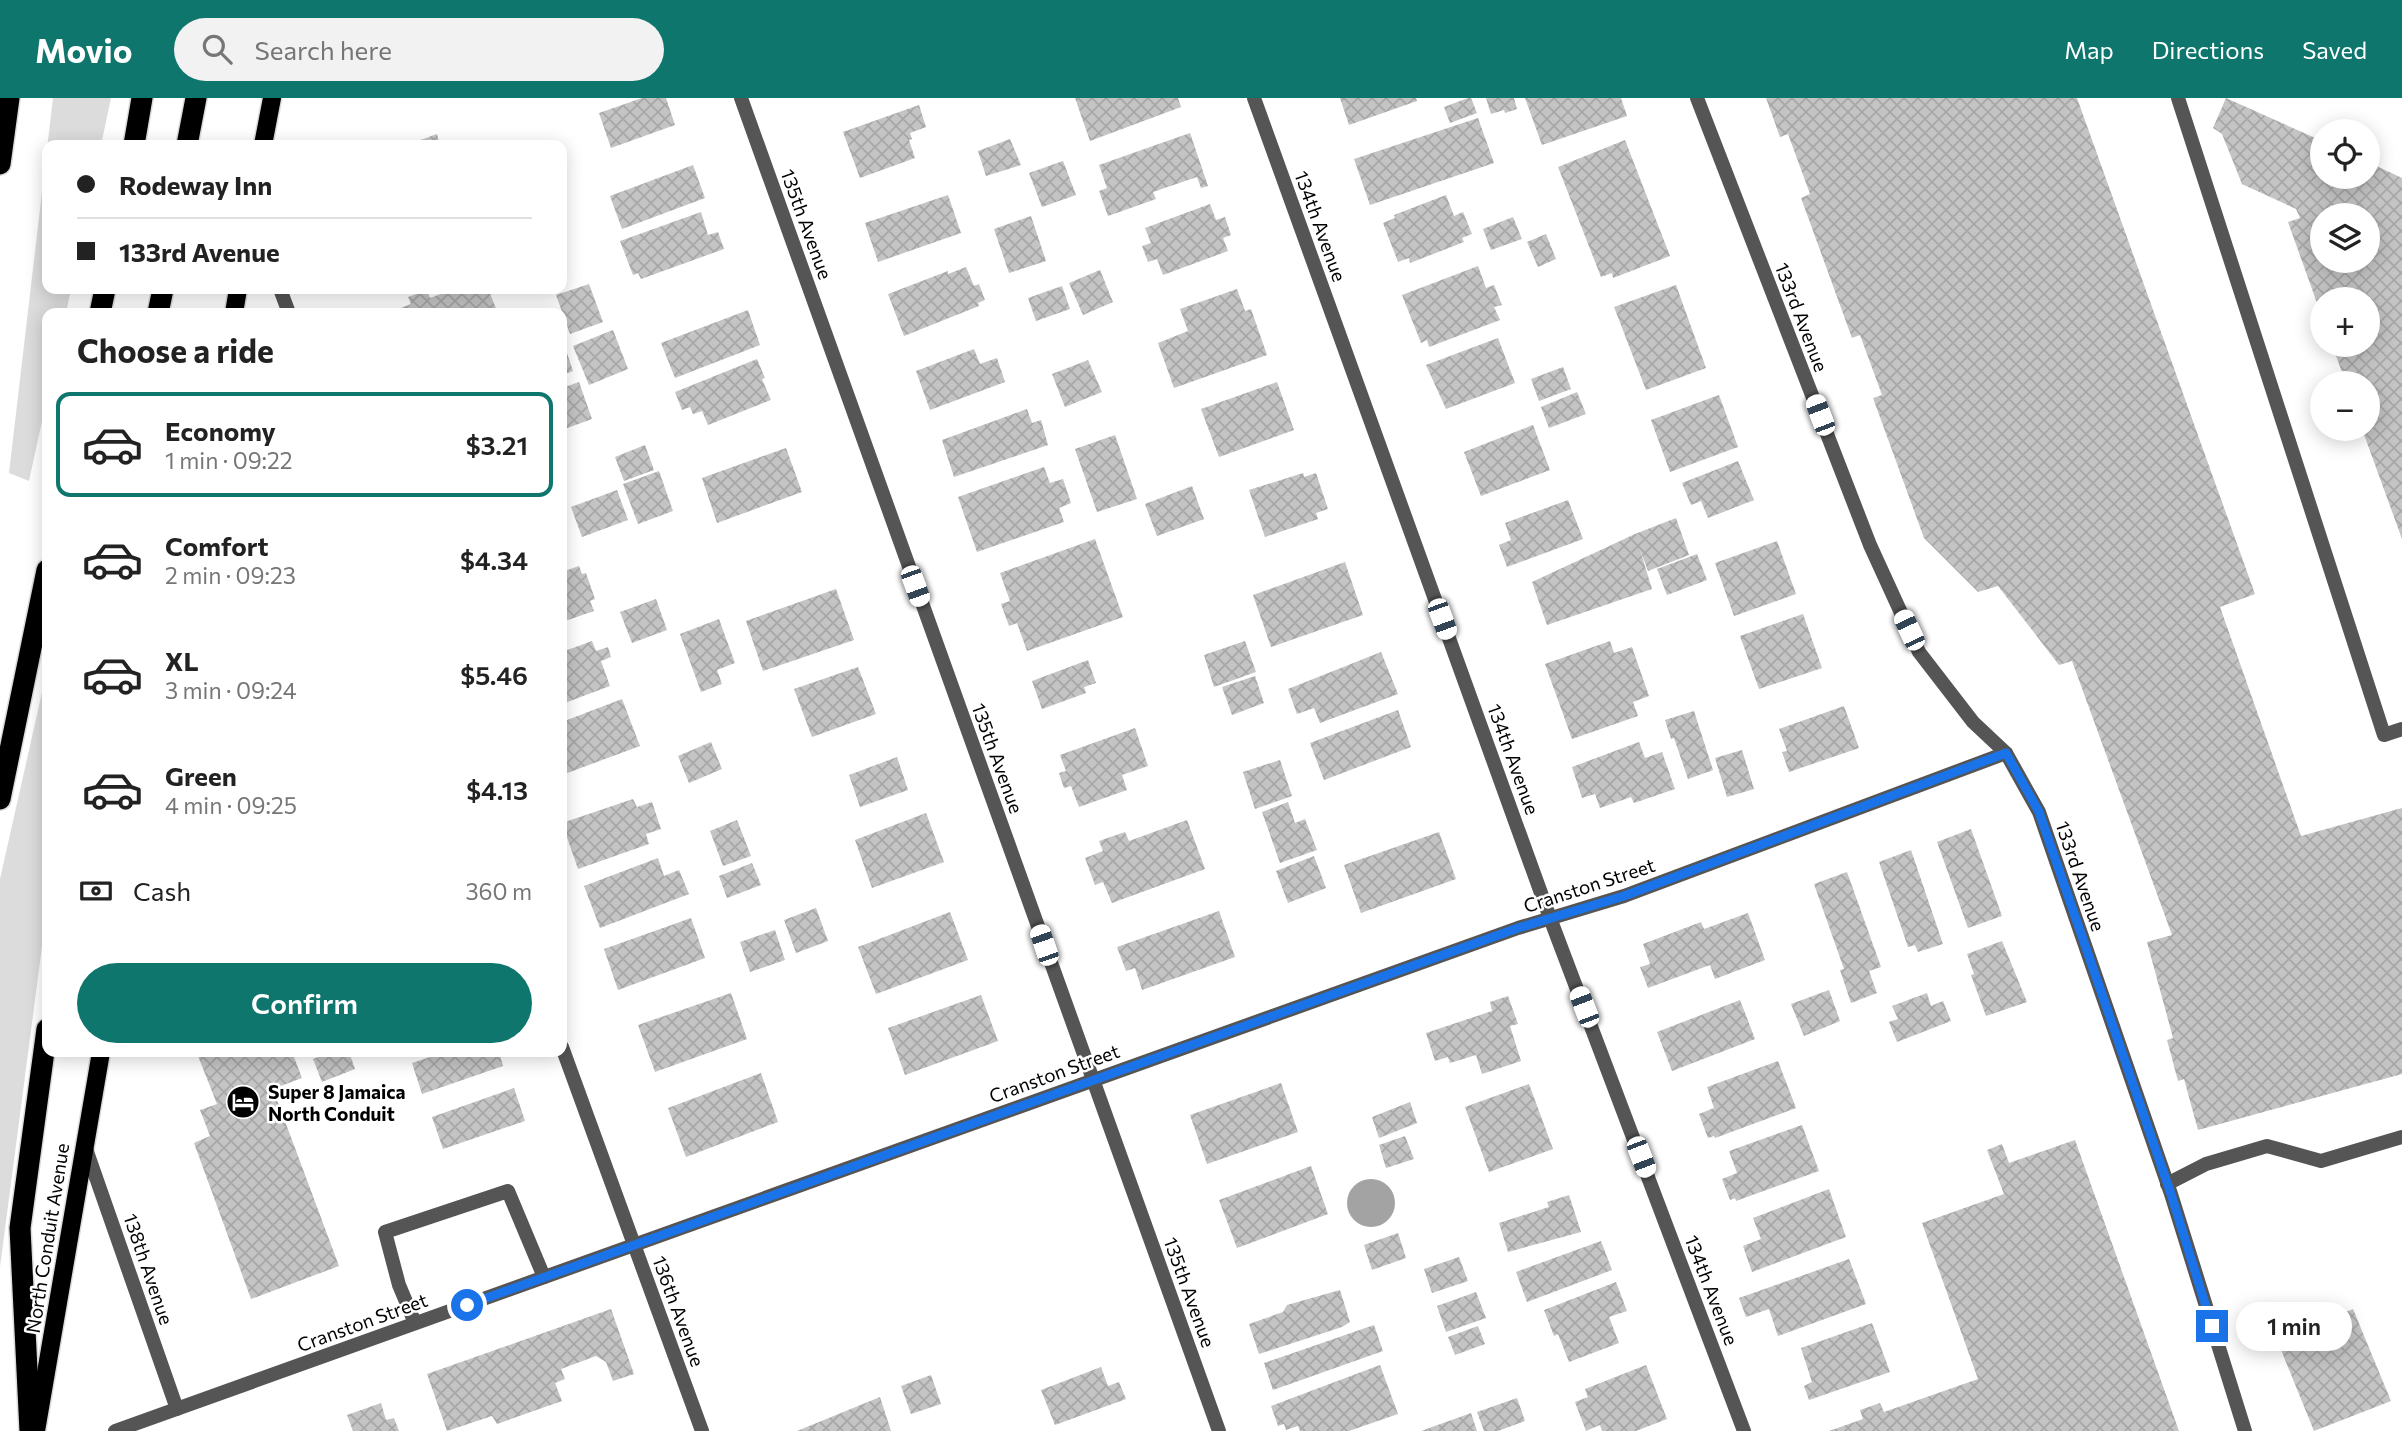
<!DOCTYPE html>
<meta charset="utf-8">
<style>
body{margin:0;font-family:Commissioner,sans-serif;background:#f2f2f2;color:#222;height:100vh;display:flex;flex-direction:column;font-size:26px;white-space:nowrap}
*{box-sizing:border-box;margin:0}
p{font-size:23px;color:#767676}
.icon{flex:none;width:38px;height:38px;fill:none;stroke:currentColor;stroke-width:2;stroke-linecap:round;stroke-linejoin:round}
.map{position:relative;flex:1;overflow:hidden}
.drawer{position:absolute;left:42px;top:210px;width:525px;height:749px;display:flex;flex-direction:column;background:#fff;border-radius:14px;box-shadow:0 4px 18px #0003}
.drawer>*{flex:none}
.banner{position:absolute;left:42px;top:42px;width:525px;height:154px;border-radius:14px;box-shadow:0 4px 18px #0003;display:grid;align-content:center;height:154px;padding:0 35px;background:#fff}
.controls{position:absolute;left:2310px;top:21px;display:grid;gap:14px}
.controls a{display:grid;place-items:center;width:70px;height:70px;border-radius:50%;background:#fff;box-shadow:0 4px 18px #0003;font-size:35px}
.end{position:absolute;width:32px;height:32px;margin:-16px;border:9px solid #1a73e8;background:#fff;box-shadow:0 0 0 4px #fff}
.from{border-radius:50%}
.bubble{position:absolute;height:49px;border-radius:24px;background:#fff;box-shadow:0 4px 18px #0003;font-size:23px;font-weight:600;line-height:49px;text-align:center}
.car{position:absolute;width:21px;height:42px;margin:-21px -10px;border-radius:9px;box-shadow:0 0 5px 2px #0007;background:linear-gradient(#fff 24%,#345 0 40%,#fff 0 76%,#345 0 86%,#fff 0)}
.banner b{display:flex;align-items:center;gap:24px;height:66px;font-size:26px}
.banner b+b{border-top:2px solid #e0e0e0}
.banner i{width:18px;height:18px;background:#222}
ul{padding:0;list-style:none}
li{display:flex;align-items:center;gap:21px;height:105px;margin:0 14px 10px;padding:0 21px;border:4px solid transparent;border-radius:14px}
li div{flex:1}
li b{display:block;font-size:26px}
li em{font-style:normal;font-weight:600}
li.on{border-color:#0f766e}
li>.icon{width:63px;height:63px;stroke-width:1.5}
h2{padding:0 35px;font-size:32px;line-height:84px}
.pay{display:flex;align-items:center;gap:18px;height:77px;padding:0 35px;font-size:26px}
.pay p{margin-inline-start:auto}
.action{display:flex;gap:14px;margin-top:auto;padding:14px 35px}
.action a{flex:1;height:80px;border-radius:42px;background:#0f766e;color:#fff;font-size:28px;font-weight:600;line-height:80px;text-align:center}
header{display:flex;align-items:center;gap:42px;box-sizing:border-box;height:98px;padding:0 35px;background:#0f766e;color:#fff}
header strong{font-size:33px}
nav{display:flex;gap:38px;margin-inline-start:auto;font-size:24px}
.search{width:490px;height:63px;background:#f2f2f2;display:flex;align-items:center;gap:18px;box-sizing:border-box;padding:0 24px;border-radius:38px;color:#767676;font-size:26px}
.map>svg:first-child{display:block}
.green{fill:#dcdcdc}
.water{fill:#a3a3a3}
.building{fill:url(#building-cross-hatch);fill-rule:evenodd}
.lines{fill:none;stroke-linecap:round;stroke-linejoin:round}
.primary-casing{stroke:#dbdbdb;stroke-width:21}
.motorway-casing{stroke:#dbdbdb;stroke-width:24}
.service{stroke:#555;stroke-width:14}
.minor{stroke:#555;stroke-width:14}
.primary{stroke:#000;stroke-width:18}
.motorway{stroke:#000;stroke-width:21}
.route{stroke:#1a73e8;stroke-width:9}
.labels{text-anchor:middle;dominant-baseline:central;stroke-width:5;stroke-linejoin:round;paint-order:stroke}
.street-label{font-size:19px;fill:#000;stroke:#fff}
.poi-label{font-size:19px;font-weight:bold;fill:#000;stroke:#fff;text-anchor:start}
</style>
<header>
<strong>Movio</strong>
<div class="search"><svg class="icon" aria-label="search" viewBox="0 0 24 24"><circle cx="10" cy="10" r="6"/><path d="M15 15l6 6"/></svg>Search here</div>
<nav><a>Map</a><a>Directions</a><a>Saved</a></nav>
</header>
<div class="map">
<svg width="2402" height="1333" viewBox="0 0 2402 1333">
<defs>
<pattern id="building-cross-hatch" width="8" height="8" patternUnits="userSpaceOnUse" patternTransform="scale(1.75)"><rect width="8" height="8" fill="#c4c4c4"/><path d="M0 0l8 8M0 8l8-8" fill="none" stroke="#a7a7a7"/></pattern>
</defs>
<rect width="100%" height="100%" fill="#fff"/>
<g class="green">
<polygon points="53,0 111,0 101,47 47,47 47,191 71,191 66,215 47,215 47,300 29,383 9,375"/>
<polygon points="47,572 47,810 0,1169 0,781"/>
</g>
<circle class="water" cx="1371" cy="1105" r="24"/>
<g class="building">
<polygon points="642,0 666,0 675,27 611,50 599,15"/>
<polygon points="1075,0 1178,0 1181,9 1090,43"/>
<polygon points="1340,0 1416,0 1417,3 1349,27"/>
<polygon points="1468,0 1471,0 1477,15 1450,25 1444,9"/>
<polygon points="1486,0 1514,0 1517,11 1505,15 1504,12 1491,16"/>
<polygon points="1525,0 1621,0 1627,18 1542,47"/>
<polygon points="1766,0 2077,0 2255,496 2220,509 2301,738 2402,710 2402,976 2198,1032 2184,981 2178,983 2167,942 2173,940 2147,844 2172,837 2072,563 2059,567 1998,488 1978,494 1924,440 1873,300 1882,297 1860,237 1852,240 1801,100 1810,96 1788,36 1780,39"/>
<path d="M2226,0L2322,43V79H2368V64L2402,80V441L2362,331H2368V285H2346L2332,247H2368V201H2322V219L2288,124L2300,120L2296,111L2242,86L2222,36L2213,30ZM2322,117H2368V163H2322Z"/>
<polygon points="919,7 926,29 910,35 912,41 909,42 915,60 860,80 843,34"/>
<polygon points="1478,20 1494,65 1370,107 1354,61"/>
<polygon points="1190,35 1208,88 1201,90 1197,79 1153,94 1156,101 1108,118 1099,93 1107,90 1099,67"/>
<polygon points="437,36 440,47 407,47"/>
<polygon points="1010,41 1021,67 986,78 978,53"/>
<polygon points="1625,42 1670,158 1613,180 1612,175 1601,179 1558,69"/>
<polygon points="1063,63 1076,97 1042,109 1029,75"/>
<polygon points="693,67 705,100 622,131 610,98"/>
<polygon points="948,97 961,135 878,164 865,125"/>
<polygon points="1446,97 1454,118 1463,114 1472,136 1462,140 1464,144 1410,165 1409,160 1398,164 1383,125 1395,120 1394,117"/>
<polygon points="1210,106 1216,122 1225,119 1231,137 1223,140 1228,153 1163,177 1157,161 1148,164 1142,148 1151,145 1145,130"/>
<polygon points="701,114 708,137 718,134 724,151 641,181 638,175 633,177 620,143"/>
<polygon points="1031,118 1046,163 1009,175 994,131"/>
<polygon points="1513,119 1522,141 1491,152 1483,131"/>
<polygon points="1546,136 1556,161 1538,169 1527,144"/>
<polygon points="1478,168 1486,190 1494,187 1502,207 1494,209 1500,222 1429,249 1427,242 1421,245 1402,197"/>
<polygon points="966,169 974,188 979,186 985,202 978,205 979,208 904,238 888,196 948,173 948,176"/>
<polygon points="1100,172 1113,204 1083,217 1069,185"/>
<polygon points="589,186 603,224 570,236 556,197"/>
<polygon points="1676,187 1706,270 1646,292 1614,209"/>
<polygon points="1062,188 1070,211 1036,223 1028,200"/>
<polygon points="454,191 488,191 498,215 388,215 411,206 408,199 427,192 430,200"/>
<polygon points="1237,191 1245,213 1251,211 1267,257 1174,290 1158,245 1188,233 1180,211"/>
<polygon points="748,212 760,247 675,280 661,245"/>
<polygon points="613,232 628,271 589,287 573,248"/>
<polygon points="1498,240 1515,285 1446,311 1426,267"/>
<polygon points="565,249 573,273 562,277 562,250"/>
<polygon points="974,251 980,266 997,260 1005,284 930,312 916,273"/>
<polygon points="757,261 765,280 762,281 771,302 708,327 702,313 693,316 690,309 682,312 675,294"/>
<polygon points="1088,262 1102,294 1065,309 1052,276"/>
<polygon points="1563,269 1571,291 1539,303 1531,281"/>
<polygon points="579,284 592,321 562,332 562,290"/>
<polygon points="1277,284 1294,332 1219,359 1201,311"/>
<polygon points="1577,294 1586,316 1549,330 1541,309"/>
<polygon points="1719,297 1738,349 1670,374 1651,322"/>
<polygon points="1027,311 1032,325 1041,322 1048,347 954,379 942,342"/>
<polygon points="1533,327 1550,372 1481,398 1464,354"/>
<polygon points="1115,337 1137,401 1097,414 1075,351"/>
<polygon points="645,347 654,372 624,383 615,359"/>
<polygon points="786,350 802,394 717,425 702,380"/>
<polygon points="1738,363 1754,402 1708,420 1701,403 1691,407 1682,385"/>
<polygon points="1044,369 1050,385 1063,381 1071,405 1059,410 1064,424 977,454 958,399"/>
<polygon points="659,373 673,413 638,426 623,386"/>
<polygon points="1303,375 1304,379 1316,375 1328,411 1316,415 1318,421 1265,439 1249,392"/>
<polygon points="1192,388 1204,421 1157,438 1145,406"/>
<polygon points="617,392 628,422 582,439 571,409"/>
<polygon points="1568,402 1583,441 1507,469 1499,447 1511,442 1505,425"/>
<polygon points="1676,420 1689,457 1648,473 1640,452 1652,491 1547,527 1532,484 1635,436"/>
<polygon points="1095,441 1123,519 1027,553 1017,525 1009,528 1001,506 1010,503 1000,475"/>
<polygon points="1777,443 1796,496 1734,518 1715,465"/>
<polygon points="1697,456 1707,482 1667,497 1657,471"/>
<polygon points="1345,464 1363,517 1271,549 1253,497"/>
<polygon points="579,468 582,476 586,475 595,501 590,503 594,513 562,524 562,474"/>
<polygon points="836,491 854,542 763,573 746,523"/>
<polygon points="656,501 667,532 632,545 620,514"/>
<polygon points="1803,516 1822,570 1759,591 1740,538"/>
<polygon points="719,521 735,565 717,572 722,586 701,594 680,536"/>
<polygon points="592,543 596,553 608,549 611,559 601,563 610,588 562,606 562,554"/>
<polygon points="1245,543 1256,574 1214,589 1204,557"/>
<polygon points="1610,543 1614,555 1632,549 1649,598 1633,604 1638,618 1572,641 1545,566"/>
<polygon points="1381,554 1398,596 1320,625 1314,610 1297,616 1288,591"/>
<polygon points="1088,562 1096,585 1084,589 1086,595 1042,611 1032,583"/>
<polygon points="858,569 876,616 812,639 794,591"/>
<polygon points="1255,578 1264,605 1232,617 1222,589"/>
<polygon points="622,601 640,648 562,677 562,624"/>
<polygon points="1844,608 1859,650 1789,674 1782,654 1787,653 1779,631"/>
<polygon points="1398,612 1411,649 1324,682 1310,645"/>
<polygon points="1694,613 1713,672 1688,681 1674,640 1671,641 1665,622"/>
<polygon points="1135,630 1148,668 1122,677 1127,692 1079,709 1071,688 1064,690 1059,675 1066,673 1060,657"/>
<polygon points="711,644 722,671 689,685 678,658"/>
<polygon points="1639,644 1645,660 1662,654 1675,691 1634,705 1631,699 1600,710 1595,696 1582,700 1572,669"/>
<polygon points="1742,652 1754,691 1727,699 1715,660"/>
<polygon points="897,659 908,692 860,709 849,677"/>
<polygon points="1280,662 1292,698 1255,711 1243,674"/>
<polygon points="633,701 637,709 652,704 661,731 646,736 649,746 578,771 562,725"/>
<polygon points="1288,704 1295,725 1305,721 1317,752 1280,765 1262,714"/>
<polygon points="926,715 944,764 872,790 855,742"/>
<polygon points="737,722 751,758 723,768 710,733"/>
<polygon points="1187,722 1205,771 1112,805 1103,784 1095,787 1085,760 1103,753 1099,743 1125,734 1129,743"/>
<polygon points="1971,731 2002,818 1968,830 1937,744"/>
<polygon points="1439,734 1456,781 1361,815 1344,767"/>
<polygon points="1911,752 1943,846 1918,854 1915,847 1908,849 1879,764"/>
<polygon points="1314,758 1326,790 1288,805 1276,773"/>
<polygon points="658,760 664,778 679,772 689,796 600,830 584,788"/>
<polygon points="752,765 761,787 727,800 719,778"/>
<polygon points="1847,774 1881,869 1869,873 1877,895 1851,905 1840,872 1844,871 1814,786"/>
<polygon points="816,810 828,843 796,855 784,822"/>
<polygon points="1219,813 1235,859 1142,892 1135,870 1126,873 1117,849"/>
<polygon points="950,814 968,862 876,896 858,849"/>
<polygon points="1748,815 1765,862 1715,881 1710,867 1648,890 1640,869 1650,866 1643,846 1701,824 1704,831"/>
<polygon points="691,820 705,860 618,892 604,851"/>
<polygon points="775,832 785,862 750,874 740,844"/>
<polygon points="2002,843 2027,904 1986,918 1971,877 1974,876 1967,856"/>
<polygon points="1829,892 1840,923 1804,938 1791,906"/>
<polygon points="731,895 747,941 655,974 638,927"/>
<polygon points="1927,895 1931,908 1943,903 1951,923 1897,944 1889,924 1898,921 1892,908"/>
<polygon points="981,897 998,943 905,977 888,930"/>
<polygon points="1508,898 1518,926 1510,928 1521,963 1482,976 1476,957 1450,965 1448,959 1435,963 1426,935 1492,913 1490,904"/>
<polygon points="1740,902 1755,941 1672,973 1657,934"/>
<polygon points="209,954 292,954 302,980 273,991 339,1168 251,1201 194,1045 210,1038 200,1012 217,1006 198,958"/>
<polygon points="331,954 349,954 355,971 322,984 313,961"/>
<polygon points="445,954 499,954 503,968 422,996 412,965"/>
<polygon points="1778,963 1796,1010 1715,1040 1714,1038 1708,1040 1699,1016 1714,1010 1707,989"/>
<polygon points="761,975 778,1024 686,1059 668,1010"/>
<polygon points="1281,985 1298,1034 1207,1066 1190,1017"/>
<polygon points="1529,986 1553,1051 1489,1074 1465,1009"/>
<polygon points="514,990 525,1023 443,1051 432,1019"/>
<polygon points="1410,1004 1417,1025 1379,1040 1372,1019"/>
<polygon points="1802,1027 1819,1073 1736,1103 1735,1100 1730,1102 1722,1081 1737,1075 1729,1053"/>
<polygon points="1405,1038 1414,1061 1386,1070 1379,1047"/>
<polygon points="2075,1042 2179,1333 1829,1333 1863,1321 1860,1312 1880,1305 1884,1314 1978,1281 1922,1125 2004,1096 1987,1052 2002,1046 2009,1065"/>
<polygon points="1311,1068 1328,1116 1237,1150 1219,1102"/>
<polygon points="1829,1091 1846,1139 1752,1174 1743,1148 1761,1141 1753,1120"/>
<polygon points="1569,1097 1581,1134 1508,1154 1499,1125 1549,1109 1547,1104"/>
<polygon points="1398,1135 1406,1160 1372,1172 1364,1147"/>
<polygon points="1601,1143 1612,1172 1527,1204 1516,1174"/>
<polygon points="1459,1159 1468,1183 1432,1195 1424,1171"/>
<polygon points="1849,1161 1866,1206 1778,1238 1769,1211 1746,1219 1739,1200"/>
<polygon points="1616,1184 1627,1213 1609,1219 1619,1245 1569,1264 1558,1236 1554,1238 1544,1212"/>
<polygon points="1340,1192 1350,1224 1342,1229 1259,1256 1249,1226 1283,1214 1287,1207"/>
<polygon points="1476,1194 1486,1220 1446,1234 1437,1208"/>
<polygon points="611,1211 634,1276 613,1283 606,1264 596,1258 561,1271 565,1281 555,1285 562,1303 497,1326 492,1318 447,1333 427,1276"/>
<polygon points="2353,1211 2391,1303 2314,1333 2277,1242"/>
<polygon points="1872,1225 1890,1274 1809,1302 1804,1288 1812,1284 1801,1250"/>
<polygon points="1374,1227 1383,1253 1273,1292 1264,1265"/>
<polygon points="1478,1228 1485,1246 1455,1257 1448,1239"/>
<polygon points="1380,1267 1398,1316 1349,1333 1300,1333 1298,1328 1286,1332 1284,1326 1278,1328 1271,1308"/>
<polygon points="1646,1267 1667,1321 1636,1333 1602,1333 1600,1327 1586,1333 1575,1304 1588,1299 1585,1291"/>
<polygon points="1101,1269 1108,1288 1119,1284 1126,1301 1055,1327 1041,1292"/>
<polygon points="931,1277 941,1306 911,1316 901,1288"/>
<polygon points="880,1299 891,1333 797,1333"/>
<polygon points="1517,1300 1525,1323 1498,1333 1484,1333 1477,1314"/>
<polygon points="381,1305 386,1322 394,1320 399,1333 353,1333 347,1317"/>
<polygon points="1471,1315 1477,1333 1421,1333"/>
</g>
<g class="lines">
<defs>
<g id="primary">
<polyline points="263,47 272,0"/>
<polyline points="234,215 238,191"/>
<polyline points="36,1333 101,954"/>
</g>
<g id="motorway">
<polyline points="134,47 142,0"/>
<polyline points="187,47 196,0"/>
<polyline points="0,66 9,0"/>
<polyline points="100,215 105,191"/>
<polyline points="158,215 163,191"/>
<polyline points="0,701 47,472"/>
<polyline points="30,1333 20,1130 47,931"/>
</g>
</defs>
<use href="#primary" class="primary-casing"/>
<use href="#motorway" class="motorway-casing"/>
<g class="service">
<polyline points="2178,0 2384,637 2402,631"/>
<polyline points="2167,1086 2206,1066 2267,1048 2321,1063 2402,1039"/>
<polyline points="415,1225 399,1187 385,1134 508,1093 544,1179"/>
</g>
<g class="minor">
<polyline points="741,0 1219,1333"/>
<polyline points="1254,0 1550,820 1744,1333"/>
<polyline points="1697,0 1870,447 1919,554 1973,624 2006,655 2039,714 2171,1096 2245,1333"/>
<polyline points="280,191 289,215"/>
<polyline points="562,949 702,1333"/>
<polyline points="85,1048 177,1311"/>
<polyline points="115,1333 1518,830 1624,798 2006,655"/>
</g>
<use href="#primary" class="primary"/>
<use href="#motorway" class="motorway"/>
</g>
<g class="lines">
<polyline class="route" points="467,1207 1518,830 1624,798 2006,655 2039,714 2171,1096 2212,1228"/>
</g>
<defs>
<symbol id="hotel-disc" viewBox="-11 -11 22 22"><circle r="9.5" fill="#000" stroke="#fff"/><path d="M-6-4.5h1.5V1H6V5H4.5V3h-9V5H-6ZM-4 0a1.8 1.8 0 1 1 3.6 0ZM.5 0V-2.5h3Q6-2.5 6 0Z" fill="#fff"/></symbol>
</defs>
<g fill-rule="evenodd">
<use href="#hotel-disc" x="224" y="985" width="38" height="38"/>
</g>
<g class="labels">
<g class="street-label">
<text transform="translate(807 126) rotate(70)">135th Avenue</text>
<text transform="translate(1321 128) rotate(70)">134th Avenue</text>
<text transform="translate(1802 219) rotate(69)">133rd Avenue</text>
<text transform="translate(998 660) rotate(70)">135th Avenue</text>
<text transform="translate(1514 661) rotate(70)">134th Avenue</text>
<text transform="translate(2081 778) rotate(71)">133rd Avenue</text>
<text transform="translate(1589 787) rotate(-18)">Cranston Street</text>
<text transform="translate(1054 975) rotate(-20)">Cranston Street</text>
<text transform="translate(47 1140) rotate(-81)">North Conduit Avenue</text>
<text transform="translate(149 1171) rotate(71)">138th Avenue</text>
<text transform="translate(1712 1192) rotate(69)">134th Avenue</text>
<text transform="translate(1190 1194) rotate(70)">135th Avenue</text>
<text transform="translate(679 1213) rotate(70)">136th Avenue</text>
<text transform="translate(362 1224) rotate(-20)">Cranston Street</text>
</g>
<g class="poi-label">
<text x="268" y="993">Super 8 Jamaica<tspan x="268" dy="22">North Conduit</tspan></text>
</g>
</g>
</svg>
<div class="controls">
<a><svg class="icon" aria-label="locate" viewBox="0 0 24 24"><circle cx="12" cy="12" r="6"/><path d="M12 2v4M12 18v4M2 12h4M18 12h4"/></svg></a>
<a><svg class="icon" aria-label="layers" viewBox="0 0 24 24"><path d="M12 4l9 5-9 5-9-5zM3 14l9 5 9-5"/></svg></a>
<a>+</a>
<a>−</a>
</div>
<i class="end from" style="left:467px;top:1207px"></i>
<i class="end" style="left:2212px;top:1228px"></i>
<div class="bubble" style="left:2236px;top:1204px;width:116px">1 min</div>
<i class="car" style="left:1820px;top:317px;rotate:339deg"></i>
<i class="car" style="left:915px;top:488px;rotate:160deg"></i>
<i class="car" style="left:1442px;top:521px;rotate:160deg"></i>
<i class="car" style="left:1909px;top:532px;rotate:335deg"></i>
<i class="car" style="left:1044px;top:847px;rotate:341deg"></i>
<i class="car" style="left:1584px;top:909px;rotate:339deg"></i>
<i class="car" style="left:1641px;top:1059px;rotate:159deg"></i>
<div class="banner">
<b><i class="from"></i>Rodeway Inn</b>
<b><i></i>133rd Avenue</b>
</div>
<section class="drawer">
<h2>Choose a ride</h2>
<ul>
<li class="on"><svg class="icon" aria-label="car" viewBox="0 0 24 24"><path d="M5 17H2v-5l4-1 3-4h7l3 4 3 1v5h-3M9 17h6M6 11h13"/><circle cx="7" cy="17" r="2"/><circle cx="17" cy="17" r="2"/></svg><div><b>Economy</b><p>1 min · 09:22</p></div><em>$3.21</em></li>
<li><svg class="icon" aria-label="car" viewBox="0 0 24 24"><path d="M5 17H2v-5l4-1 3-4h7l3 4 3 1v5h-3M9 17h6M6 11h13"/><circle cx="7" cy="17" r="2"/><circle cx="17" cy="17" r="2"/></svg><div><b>Comfort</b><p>2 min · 09:23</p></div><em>$4.34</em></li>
<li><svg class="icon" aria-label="car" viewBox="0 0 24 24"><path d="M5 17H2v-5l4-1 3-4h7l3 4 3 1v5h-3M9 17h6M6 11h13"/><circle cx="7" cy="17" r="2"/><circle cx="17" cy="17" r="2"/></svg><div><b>XL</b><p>3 min · 09:24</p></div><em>$5.46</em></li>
<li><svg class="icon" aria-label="car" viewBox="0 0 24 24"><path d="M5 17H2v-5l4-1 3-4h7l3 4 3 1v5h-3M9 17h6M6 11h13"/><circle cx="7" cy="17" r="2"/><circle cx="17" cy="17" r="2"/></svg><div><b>Green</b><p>4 min · 09:25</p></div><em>$4.13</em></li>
</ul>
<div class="pay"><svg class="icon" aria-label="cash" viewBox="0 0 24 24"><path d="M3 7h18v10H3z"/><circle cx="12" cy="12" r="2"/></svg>Cash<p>360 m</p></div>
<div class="action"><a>Confirm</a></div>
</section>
</div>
